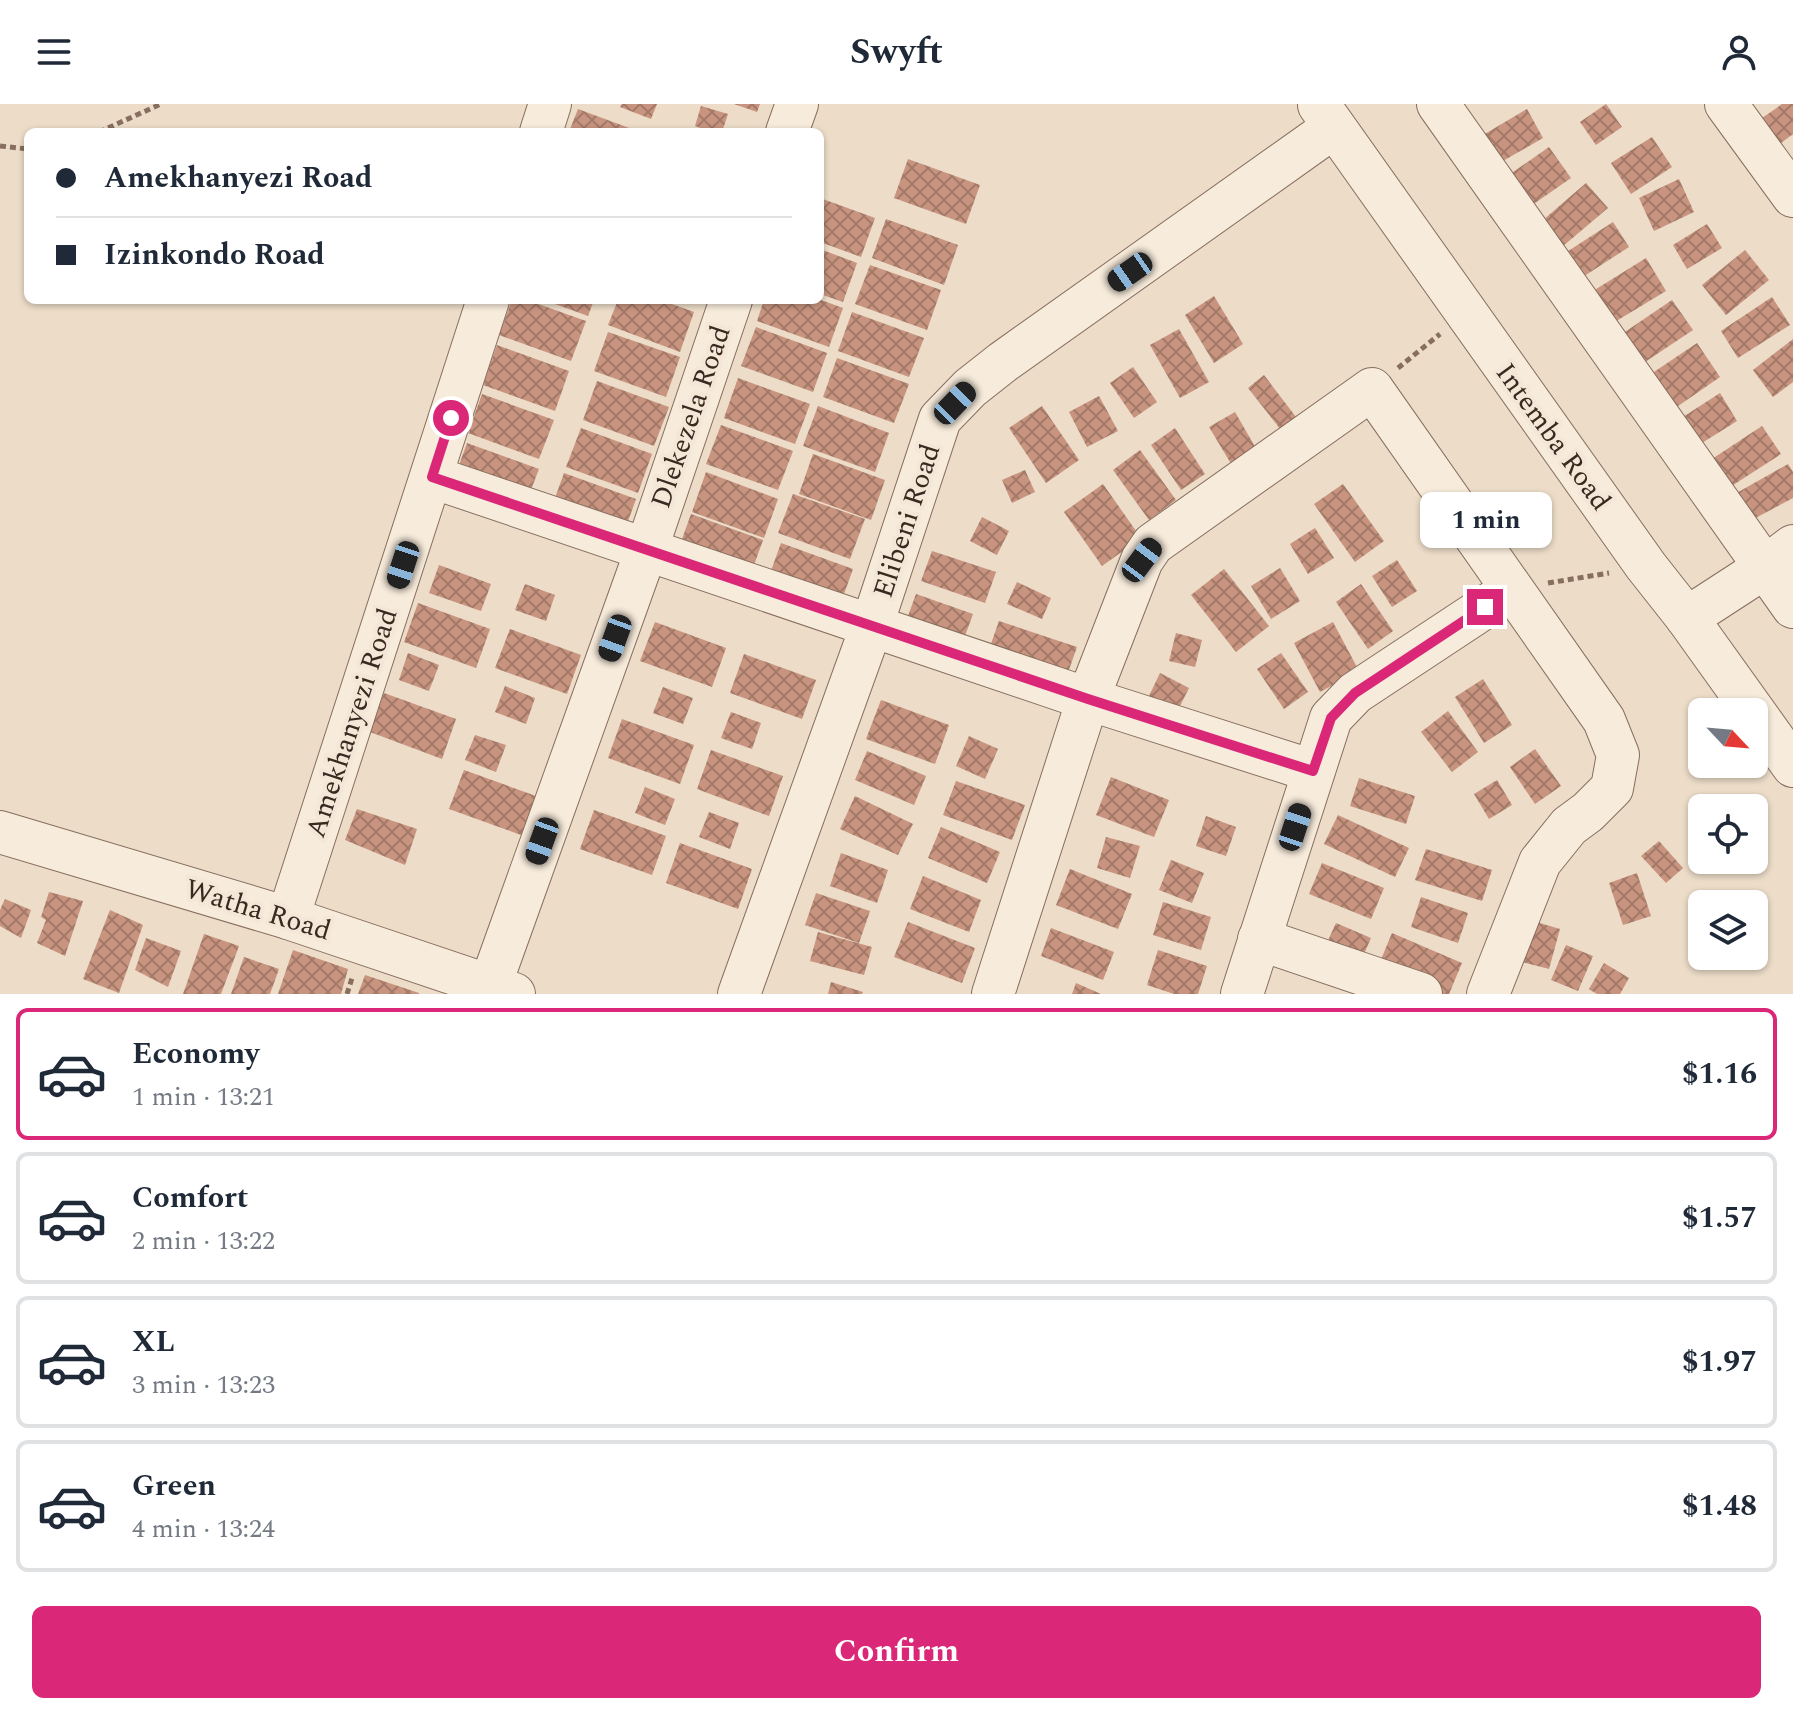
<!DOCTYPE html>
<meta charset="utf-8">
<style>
body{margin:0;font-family:Spectral,serif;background:#f6f6f7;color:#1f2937;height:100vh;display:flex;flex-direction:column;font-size:30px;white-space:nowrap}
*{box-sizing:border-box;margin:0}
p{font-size:26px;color:#747a83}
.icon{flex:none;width:44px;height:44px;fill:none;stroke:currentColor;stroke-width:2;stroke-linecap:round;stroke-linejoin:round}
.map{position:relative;height:890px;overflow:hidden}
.details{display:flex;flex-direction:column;background:#fff;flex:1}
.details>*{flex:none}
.banner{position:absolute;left:24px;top:24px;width:800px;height:176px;border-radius:12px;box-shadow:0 2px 6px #0004;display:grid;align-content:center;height:176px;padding:0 32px;background:#fff}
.needle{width:52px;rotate:116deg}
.buttons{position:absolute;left:1688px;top:594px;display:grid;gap:16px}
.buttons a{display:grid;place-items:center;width:80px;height:80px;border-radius:12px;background:#fff;box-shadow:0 2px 6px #0004;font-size:40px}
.end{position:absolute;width:36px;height:36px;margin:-18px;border:10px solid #db2777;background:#fff;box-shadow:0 0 0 4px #fff}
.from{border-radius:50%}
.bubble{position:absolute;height:56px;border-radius:12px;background:#fff;box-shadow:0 2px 6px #0004;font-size:26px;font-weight:700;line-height:56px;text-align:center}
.car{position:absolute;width:24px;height:48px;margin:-24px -12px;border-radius:10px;box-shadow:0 0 6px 2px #0007;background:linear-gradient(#222 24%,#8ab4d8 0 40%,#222 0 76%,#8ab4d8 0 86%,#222 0)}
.banner b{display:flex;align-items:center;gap:28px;height:76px;font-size:30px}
.banner b+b{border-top:2px solid #e0e1e3}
.banner i{width:20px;height:20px;background:#1f2937}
ul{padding:14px 0 0;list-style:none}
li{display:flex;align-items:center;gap:24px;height:132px;margin:0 16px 12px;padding:0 16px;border:4px solid #e0e1e3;border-radius:12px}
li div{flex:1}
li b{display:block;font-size:30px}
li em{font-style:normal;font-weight:700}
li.current{border-color:#db2777}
li>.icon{width:72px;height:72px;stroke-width:1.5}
.action{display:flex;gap:16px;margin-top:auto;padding:16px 32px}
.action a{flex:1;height:92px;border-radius:12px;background:#db2777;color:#fff;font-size:32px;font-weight:700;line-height:92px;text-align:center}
header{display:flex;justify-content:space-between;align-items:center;height:104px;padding:0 32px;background:#fff;font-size:36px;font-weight:700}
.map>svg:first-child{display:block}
.building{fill:url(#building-cross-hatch)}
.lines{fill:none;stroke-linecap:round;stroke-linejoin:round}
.minor-casing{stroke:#876e5e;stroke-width:44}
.path{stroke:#876e5e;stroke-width:5;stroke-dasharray:6 4;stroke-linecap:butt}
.minor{stroke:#f7ebdb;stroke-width:42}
.route{stroke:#db2777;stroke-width:10}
.labels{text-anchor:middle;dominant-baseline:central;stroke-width:8;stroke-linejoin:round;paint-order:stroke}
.street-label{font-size:28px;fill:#382921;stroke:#f4e7d7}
</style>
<header><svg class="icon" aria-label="menu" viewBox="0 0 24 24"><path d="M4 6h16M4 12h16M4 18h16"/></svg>Swyft<svg class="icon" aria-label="person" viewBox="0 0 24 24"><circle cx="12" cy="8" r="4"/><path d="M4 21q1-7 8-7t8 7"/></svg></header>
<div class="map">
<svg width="1793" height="890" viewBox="0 0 1793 890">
<defs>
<pattern id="building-cross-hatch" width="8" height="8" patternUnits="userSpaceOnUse" patternTransform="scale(2)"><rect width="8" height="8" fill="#c89480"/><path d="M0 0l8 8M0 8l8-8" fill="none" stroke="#a37968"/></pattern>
</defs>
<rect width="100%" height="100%" fill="#ecdcc8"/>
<g class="building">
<polygon points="622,0 657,0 651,15 620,3"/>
<polygon points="734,0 760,0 757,8"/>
<polygon points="1606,0 1622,23 1596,41 1580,18"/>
<polygon points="1782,0 1793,0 1793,30 1777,42 1758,17"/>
<polygon points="701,2 728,10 722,28 711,28 695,22"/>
<polygon points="578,5 640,28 569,28"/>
<polygon points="1527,5 1543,34 1489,65 1473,37"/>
<polygon points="1652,33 1672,63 1631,90 1611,59"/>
<polygon points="1549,43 1571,74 1525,106 1503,75"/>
<polygon points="908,55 980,81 966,120 894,94"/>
<polygon points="1679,75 1694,108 1654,127 1639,94"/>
<polygon points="1586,79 1608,104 1556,148 1535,123"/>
<polygon points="820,94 875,114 861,153 820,138"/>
<polygon points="886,115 958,141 944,181 872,154"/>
<polygon points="1613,118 1629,143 1575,178 1559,153"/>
<polygon points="1707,120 1722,144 1687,165 1673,141"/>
<polygon points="820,145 857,159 843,198 820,190"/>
<polygon points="1745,146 1769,176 1726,211 1702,181"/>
<polygon points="1646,154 1666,187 1613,219 1593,187"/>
<polygon points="870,161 941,186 927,226 855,200"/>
<polygon points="1214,192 1243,240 1214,259 1185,211"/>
<polygon points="1772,193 1790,221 1738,254 1721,227"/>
<polygon points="512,196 527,196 586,217 571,257 499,231"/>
<polygon points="544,196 594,196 588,212"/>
<polygon points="618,196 661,196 694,208 680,248 608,221"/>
<polygon points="764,196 821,196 843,204 829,243 757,217"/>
<polygon points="1672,196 1693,226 1636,264 1616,234"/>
<polygon points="852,208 924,234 909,273 838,247"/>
<polygon points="756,223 827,249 813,288 741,262"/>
<polygon points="1179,225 1209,278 1180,294 1150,241"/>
<polygon points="608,228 680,253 666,293 594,267"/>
<polygon points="1793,235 1793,278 1773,293 1753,266"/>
<polygon points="1697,239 1720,273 1668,309 1645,274"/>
<polygon points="497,241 569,267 555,307 483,281"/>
<polygon points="837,254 909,280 894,319 823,293"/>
<polygon points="1133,263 1157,298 1134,314 1110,279"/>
<polygon points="1264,271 1296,313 1281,326 1248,284"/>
<polygon points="738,274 810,300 795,340 724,314"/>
<polygon points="597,277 669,303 654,342 583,316"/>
<polygon points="1720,289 1737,317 1686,349 1669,322"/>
<polygon points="482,290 554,316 539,355 468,329"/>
<polygon points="1099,292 1118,327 1087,343 1069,308"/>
<polygon points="818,302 889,329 875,368 803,342"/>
<polygon points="1042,302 1079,356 1046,379 1009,324"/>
<polygon points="1235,308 1261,353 1236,368 1209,323"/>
<polygon points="721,321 793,347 778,386 706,360"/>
<polygon points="1762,322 1781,350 1727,385 1709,357"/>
<polygon points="581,324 652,350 638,389 566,363"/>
<polygon points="1175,324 1205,370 1181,386 1151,341"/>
<polygon points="467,339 539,365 524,404 453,378"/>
<polygon points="1140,346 1176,396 1149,416 1113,366"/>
<polygon points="813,350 885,376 871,416 799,390"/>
<polygon points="1788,360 1793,368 1793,394 1748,418 1733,391"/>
<polygon points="1025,366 1035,388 1012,399 1002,376"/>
<polygon points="706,368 778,395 764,434 692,408"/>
<polygon points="564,369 636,395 622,434 550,408"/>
<polygon points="1103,380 1141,434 1102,462 1064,408"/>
<polygon points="1343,380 1384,437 1355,458 1314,400"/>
<polygon points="793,390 865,415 850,455 778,429"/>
<polygon points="691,410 763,436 749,475 677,449"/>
<polygon points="982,413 1009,427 997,451 970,437"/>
<polygon points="1315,424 1334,454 1308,470 1290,440"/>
<polygon points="781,439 853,465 839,504 767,478"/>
<polygon points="932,447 996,468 985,499 921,477"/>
<polygon points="1397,456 1417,487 1392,503 1372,472"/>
<polygon points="439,461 491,480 481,507 429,489"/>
<polygon points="1280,464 1300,497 1271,515 1251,482"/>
<polygon points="1224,465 1269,522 1236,548 1191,491"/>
<polygon points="1017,478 1051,494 1042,515 1007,500"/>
<polygon points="525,480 555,491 546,517 515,506"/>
<polygon points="1361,480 1393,527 1368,545 1336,498"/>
<polygon points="916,490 973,510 962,540 905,520"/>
<polygon points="418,499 490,525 476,564 404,538"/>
<polygon points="999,517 1077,543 1065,577 987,551"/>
<polygon points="655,518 726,544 712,583 640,557"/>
<polygon points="1333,518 1359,567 1320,588 1294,539"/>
<polygon points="510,525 581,551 567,590 495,564"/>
<polygon points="1176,529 1202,536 1195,563 1169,557"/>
<polygon points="408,549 439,561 429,587 399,576"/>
<polygon points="1281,549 1308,588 1284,605 1257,565"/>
<polygon points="744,550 816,576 802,615 730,589"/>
<polygon points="1160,569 1189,584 1177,608 1148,594"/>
<polygon points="1483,575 1512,621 1484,639 1455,593"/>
<polygon points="505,582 535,594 526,620 495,608"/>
<polygon points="663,583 693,594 683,620 653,609"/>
<polygon points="384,589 456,615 442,655 370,628"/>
<polygon points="881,596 949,621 935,660 866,635"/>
<polygon points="1448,607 1478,648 1452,668 1421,628"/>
<polygon points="731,608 761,619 752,645 721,634"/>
<polygon points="622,615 694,641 680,680 608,654"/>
<polygon points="475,631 506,641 496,668 465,656"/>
<polygon points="969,632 998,645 985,675 956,662"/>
<polygon points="1535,645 1561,682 1535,700 1510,663"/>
<polygon points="711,646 783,672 769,712 697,685"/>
<polygon points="867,647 926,672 914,701 855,676"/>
<polygon points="464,666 536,692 521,731 449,705"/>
<polygon points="1111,673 1169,696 1154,733 1096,711"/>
<polygon points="1359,674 1415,692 1406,720 1350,702"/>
<polygon points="1497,676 1512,701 1489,715 1474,690"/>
<polygon points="956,677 1025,701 1012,736 943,711"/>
<polygon points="645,683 675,695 665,721 635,709"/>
<polygon points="855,692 913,720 898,751 840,725"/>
<polygon points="357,705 417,725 405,761 345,736"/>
<polygon points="594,706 666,732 652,771 580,745"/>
<polygon points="709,708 739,719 730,745 699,733"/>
<polygon points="1338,711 1409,744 1395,773 1324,740"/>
<polygon points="1206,712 1236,723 1226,752 1196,742"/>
<polygon points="941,723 1000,748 987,779 928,754"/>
<polygon points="1106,733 1140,742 1130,774 1097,764"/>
<polygon points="1659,737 1683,764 1666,779 1641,752"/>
<polygon points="680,739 752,765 738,805 666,779"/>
<polygon points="1426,745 1492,766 1482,797 1415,776"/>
<polygon points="841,749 888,766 877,799 830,782"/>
<polygon points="1171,756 1204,769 1192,799 1159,786"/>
<polygon points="1322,759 1384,784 1371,815 1309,790"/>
<polygon points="1070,765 1132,790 1118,825 1056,801"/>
<polygon points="1637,769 1651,812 1623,821 1609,779"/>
<polygon points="923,772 981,796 969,828 910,805"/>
<polygon points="49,788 83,797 65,852 37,839 46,816 41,813"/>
<polygon points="816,789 870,807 859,839 805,821"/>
<polygon points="1421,793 1468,809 1458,839 1411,823"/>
<polygon points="5,795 31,806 21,834 0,822 0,806"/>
<polygon points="1163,798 1211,813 1201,846 1153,831"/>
<polygon points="110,806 143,821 119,889 83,875"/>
<polygon points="1533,817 1560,825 1549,865 1522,858"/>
<polygon points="908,818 975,844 962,879 894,853"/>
<polygon points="1336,819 1371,834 1361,857 1326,841"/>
<polygon points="1051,824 1114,848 1103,876 1041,852"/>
<polygon points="818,828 872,843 864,871 810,857"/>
<polygon points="1392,829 1462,859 1449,890 1434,890 1377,865"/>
<polygon points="204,830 239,842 221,890 183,890"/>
<polygon points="146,834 181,847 168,883 135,866"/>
<polygon points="1566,841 1593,852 1578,887 1551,876"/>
<polygon points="293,846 348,865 341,890 278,890"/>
<polygon points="1158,846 1207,862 1198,890 1174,890 1147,881"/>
<polygon points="244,853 279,865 270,890 231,890"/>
<polygon points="1604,859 1629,874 1620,890 1597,890 1589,885"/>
<polygon points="365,871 419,889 419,890 358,890"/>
<polygon points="831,878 863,888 862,890 828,890"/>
<polygon points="1076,879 1101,890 1072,890"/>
</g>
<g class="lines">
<defs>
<g id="minor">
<polyline points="1438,0 1793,503"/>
<polyline points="1726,0 1793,92"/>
<polyline points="1319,1 1646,462 1687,514 1793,662"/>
<polyline points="541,28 550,0"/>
<polyline points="787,28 797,0"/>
<polyline points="432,373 1088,595 1313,667"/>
<polyline points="1687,514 1764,464 1793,442"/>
<polyline points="0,728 288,814 514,890"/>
<polyline points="288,814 488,196"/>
<polyline points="1259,835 1421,890"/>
<polyline points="490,882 646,447 731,196"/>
<polyline points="739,890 872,521 940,315 970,284 1003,258 1334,23"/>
<polyline points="993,890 1088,595 1142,456 1153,440 1372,285 1604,616 1618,651 1612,684 1588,708 1569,722 1540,758 1488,890"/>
<polyline points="1242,890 1331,614 1355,589 1511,486"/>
</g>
</defs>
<use href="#minor" class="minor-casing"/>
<g class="path">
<polyline points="99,28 161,0"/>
<polyline points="0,42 28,45"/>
<polyline points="1398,264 1440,230"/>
<polyline points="1548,479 1609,469"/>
<polyline points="347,890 353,871"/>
</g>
<use href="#minor" class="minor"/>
</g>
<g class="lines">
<polyline class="route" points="451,314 432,373 1088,595 1313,667 1331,614 1355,589 1485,503"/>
</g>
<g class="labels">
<g class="street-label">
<text transform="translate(691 313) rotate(-71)">Dlekezela Road</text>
<text transform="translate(1553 333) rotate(54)">Intemba Road</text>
<text transform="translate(907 417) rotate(-72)">Elibeni Road</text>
<text transform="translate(352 619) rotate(-72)">Amekhanyezi Road</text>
<text transform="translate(258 806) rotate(17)">Watha Road</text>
</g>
</g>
</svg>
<div class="buttons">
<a><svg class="needle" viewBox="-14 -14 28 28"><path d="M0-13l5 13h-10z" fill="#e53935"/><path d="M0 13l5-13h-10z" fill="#747a83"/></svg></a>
<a><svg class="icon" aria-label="locate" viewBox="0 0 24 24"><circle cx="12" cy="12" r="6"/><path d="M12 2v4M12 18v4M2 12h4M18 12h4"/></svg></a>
<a><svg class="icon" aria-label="layers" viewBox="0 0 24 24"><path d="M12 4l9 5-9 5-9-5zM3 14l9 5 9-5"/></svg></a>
</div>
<i class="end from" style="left:451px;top:314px"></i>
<i class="end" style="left:1485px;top:503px"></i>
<div class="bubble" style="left:1420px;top:388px;width:132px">1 min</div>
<i class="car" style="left:1130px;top:168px;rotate:235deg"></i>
<i class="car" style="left:955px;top:299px;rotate:44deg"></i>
<i class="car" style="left:1142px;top:456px;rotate:37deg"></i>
<i class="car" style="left:403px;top:461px;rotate:198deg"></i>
<i class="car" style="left:615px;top:534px;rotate:200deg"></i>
<i class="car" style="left:1295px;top:723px;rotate:18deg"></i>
<i class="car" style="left:542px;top:737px;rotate:200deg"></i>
<div class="banner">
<b><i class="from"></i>Amekhanyezi Road</b>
<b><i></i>Izinkondo Road</b>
</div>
</div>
<section class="details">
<ul>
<li class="current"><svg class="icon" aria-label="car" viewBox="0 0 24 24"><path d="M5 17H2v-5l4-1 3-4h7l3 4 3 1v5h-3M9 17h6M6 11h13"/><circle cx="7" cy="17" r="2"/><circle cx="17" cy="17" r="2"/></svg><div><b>Economy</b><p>1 min · 13:21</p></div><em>$1.16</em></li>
<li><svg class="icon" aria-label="car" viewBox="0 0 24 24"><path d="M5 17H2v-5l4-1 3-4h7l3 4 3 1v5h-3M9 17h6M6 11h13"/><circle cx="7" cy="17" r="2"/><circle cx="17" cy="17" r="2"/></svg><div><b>Comfort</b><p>2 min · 13:22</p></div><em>$1.57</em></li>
<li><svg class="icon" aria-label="car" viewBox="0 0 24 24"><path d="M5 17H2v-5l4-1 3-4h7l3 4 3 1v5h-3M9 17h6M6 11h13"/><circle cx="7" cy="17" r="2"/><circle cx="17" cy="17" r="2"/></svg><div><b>XL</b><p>3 min · 13:23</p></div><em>$1.97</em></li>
<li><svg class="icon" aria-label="car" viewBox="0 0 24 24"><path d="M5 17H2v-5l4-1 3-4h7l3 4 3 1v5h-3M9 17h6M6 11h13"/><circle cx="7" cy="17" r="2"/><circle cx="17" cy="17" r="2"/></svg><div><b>Green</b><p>4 min · 13:24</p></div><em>$1.48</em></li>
</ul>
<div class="action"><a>Confirm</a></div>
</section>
